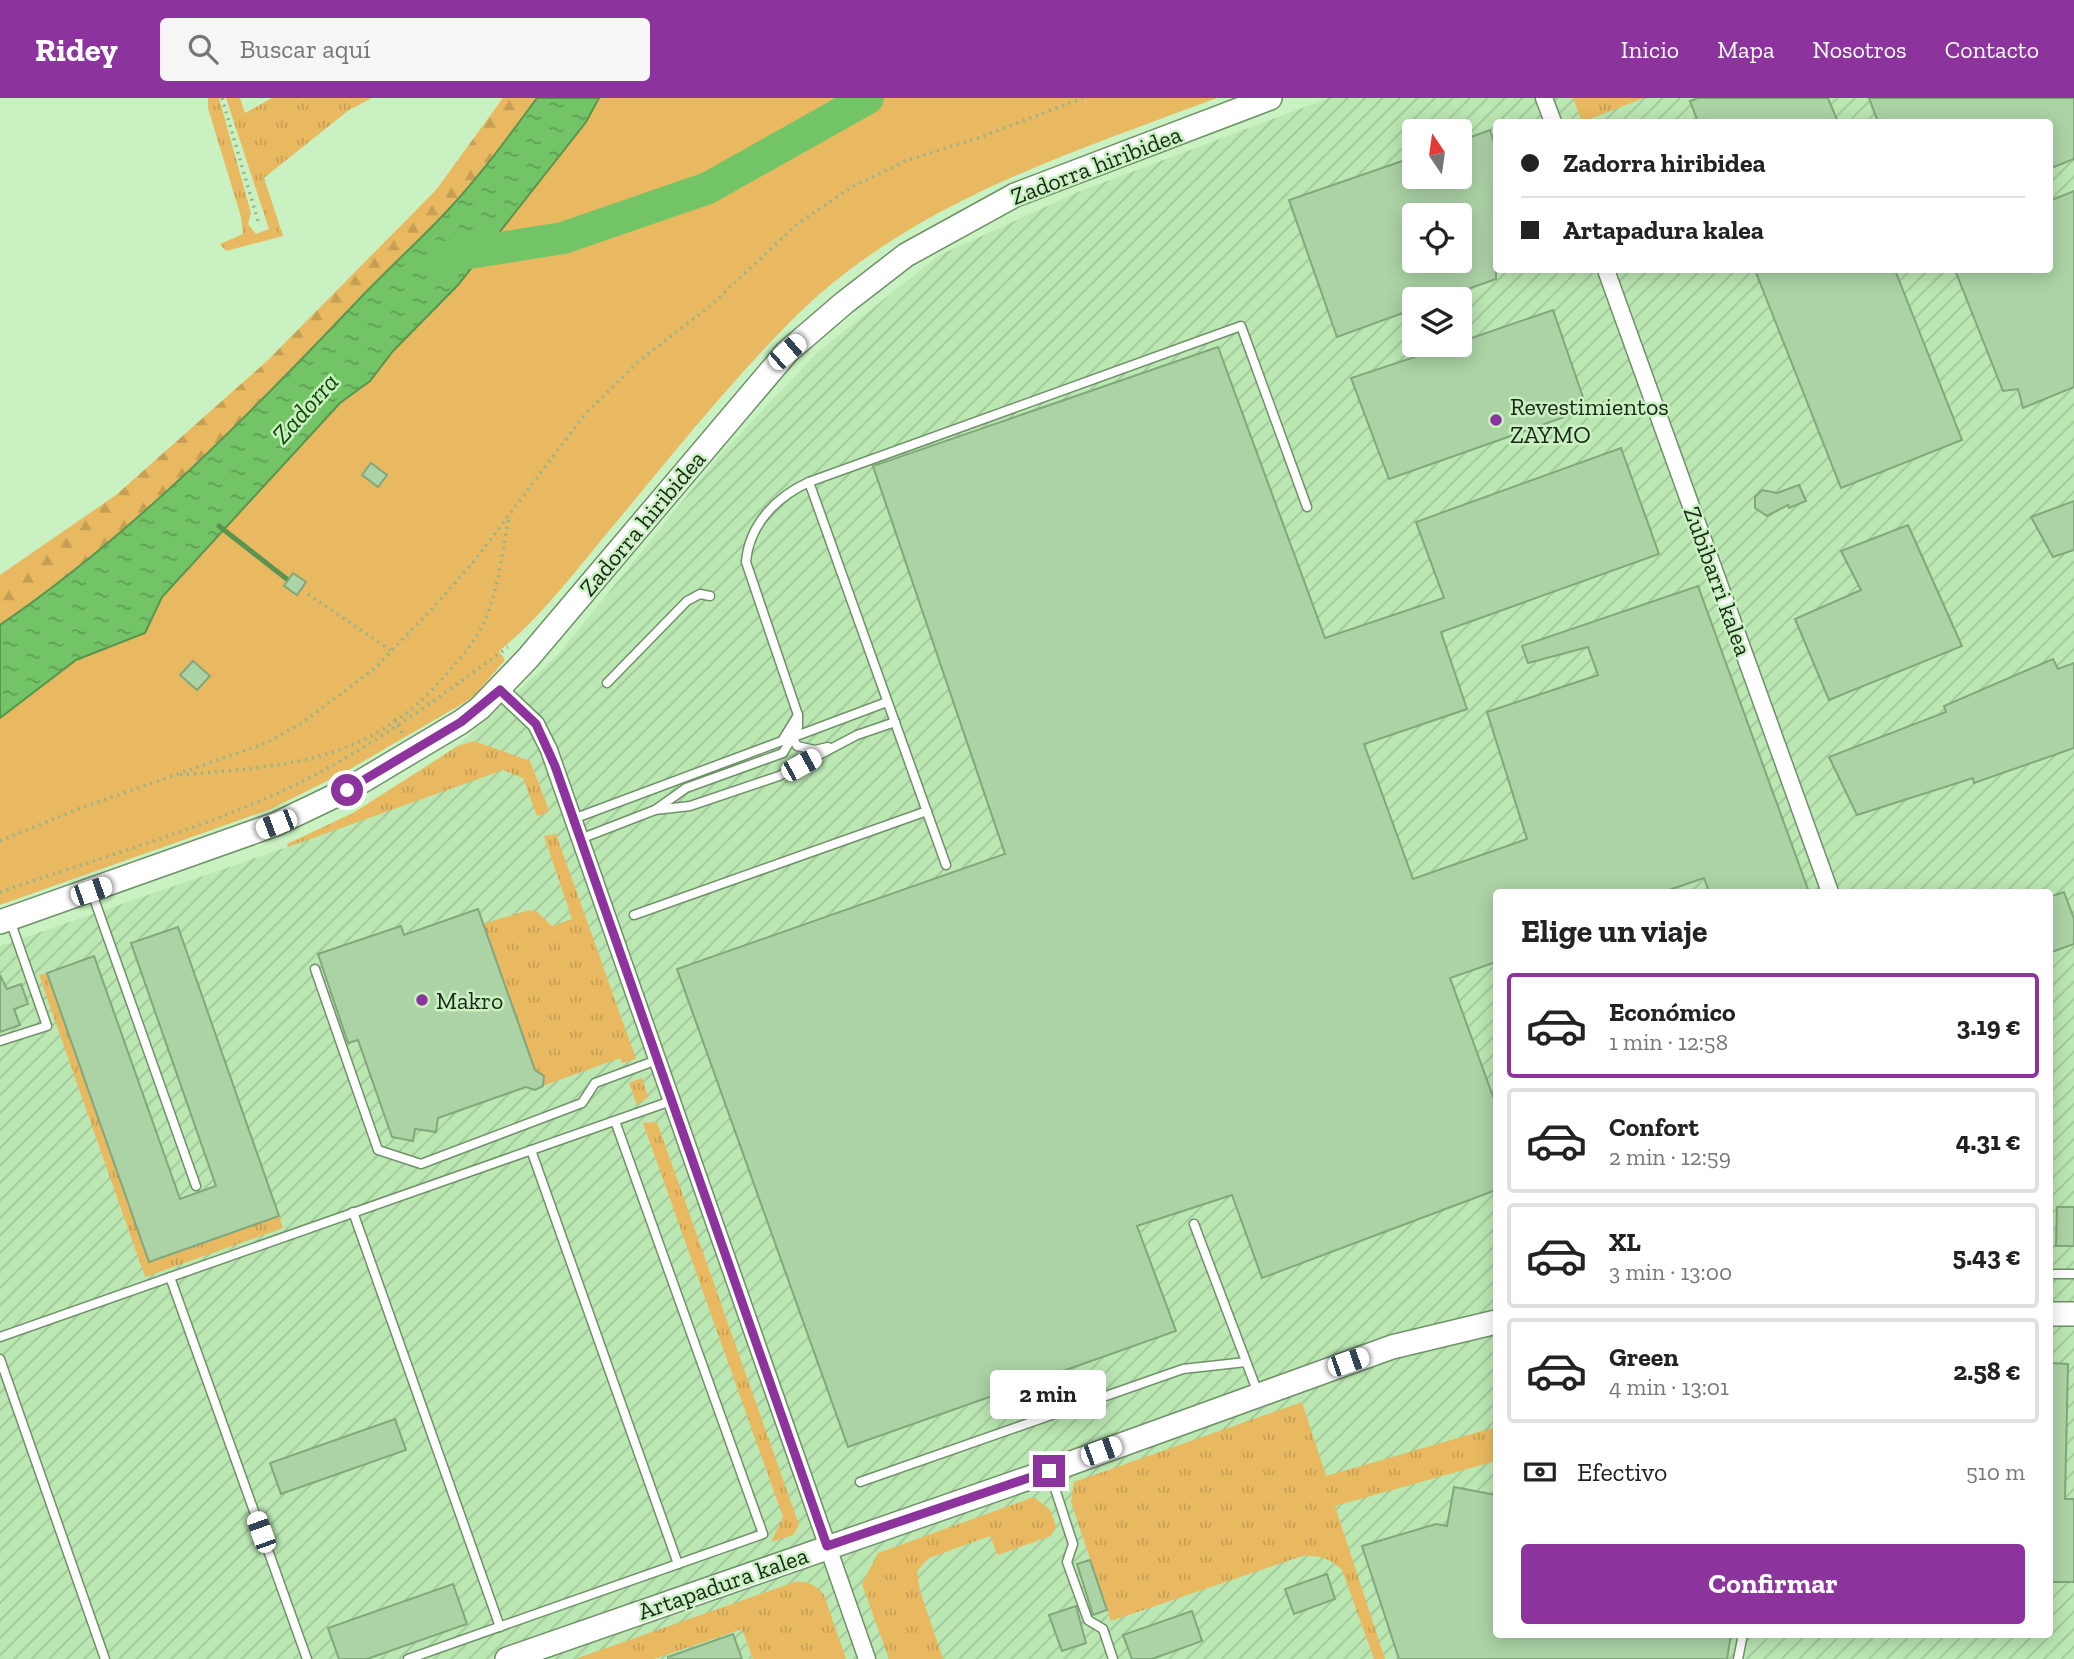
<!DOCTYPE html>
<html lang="es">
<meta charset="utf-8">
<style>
body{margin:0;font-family:"Zilla Slab",serif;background:#f6f6f6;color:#222;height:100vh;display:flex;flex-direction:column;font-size:26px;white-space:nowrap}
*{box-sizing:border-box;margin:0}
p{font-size:23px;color:#767676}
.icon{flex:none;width:38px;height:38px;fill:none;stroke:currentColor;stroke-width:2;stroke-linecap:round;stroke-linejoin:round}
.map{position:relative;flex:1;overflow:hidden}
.drawer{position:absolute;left:1493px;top:791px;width:560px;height:749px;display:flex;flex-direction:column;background:#fff;border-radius:7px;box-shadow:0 4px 18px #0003}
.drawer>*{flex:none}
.guide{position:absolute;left:1493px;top:21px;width:560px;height:154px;border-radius:7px;box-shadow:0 4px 18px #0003;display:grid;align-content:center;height:154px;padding:0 28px;background:#fff}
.needle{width:46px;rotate:347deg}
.buttons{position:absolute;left:1402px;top:21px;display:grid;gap:14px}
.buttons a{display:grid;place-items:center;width:70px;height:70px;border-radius:7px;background:#fff;box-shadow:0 4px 18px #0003;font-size:35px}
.end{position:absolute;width:32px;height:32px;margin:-16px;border:9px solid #8d339e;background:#fff;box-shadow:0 0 0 4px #fff}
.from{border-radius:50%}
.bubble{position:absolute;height:49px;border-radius:7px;background:#fff;box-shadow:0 4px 18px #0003;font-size:23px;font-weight:700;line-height:49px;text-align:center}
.car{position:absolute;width:21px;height:42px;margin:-21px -10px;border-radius:9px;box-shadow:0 0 5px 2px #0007;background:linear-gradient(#fff 24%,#345 0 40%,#fff 0 76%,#345 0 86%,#fff 0)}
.guide b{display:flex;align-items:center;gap:24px;height:66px;font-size:26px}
.guide b+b{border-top:2px solid #e0e0e0}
.guide i{width:18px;height:18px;background:#222}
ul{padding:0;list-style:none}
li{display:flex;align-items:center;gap:21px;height:105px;margin:0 14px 10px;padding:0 14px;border:4px solid #e0e0e0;border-radius:7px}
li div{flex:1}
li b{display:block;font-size:26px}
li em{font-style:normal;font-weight:700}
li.active{border-color:#8d339e}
li>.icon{width:63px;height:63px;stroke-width:1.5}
h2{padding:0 28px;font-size:32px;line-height:84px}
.pay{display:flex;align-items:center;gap:18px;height:77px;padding:0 28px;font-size:26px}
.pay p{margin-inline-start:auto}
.button{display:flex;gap:14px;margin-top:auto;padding:14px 28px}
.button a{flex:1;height:80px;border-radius:7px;background:#8d339e;color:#fff;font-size:28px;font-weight:700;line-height:80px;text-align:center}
header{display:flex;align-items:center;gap:42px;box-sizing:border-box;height:98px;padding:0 35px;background:#8d339e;color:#fff}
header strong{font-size:33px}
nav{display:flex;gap:38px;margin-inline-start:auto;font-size:24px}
.search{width:490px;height:63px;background:#f6f6f6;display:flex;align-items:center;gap:18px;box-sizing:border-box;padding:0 24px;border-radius:7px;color:#767676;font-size:26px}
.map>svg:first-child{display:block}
.industrial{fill:url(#industrial-furrows);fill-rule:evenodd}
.grass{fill:url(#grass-tufts)}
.forest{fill:url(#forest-firs)}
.park{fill:#e9b961}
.water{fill:url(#water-ripples);stroke:#58954e;stroke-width:2}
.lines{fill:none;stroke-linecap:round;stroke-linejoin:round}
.stream{stroke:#58954e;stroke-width:5}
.river{stroke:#73c466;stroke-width:32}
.building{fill:#acd3a6;stroke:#81a77b;stroke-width:2;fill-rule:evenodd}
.lane-casing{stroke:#6e9267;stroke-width:11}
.street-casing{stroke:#6e9267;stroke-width:19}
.secondary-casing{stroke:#6e9267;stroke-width:26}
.path{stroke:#94b48e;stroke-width:3.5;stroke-dasharray:2 5;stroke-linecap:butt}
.lane{stroke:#fff;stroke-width:8}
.street{stroke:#fff;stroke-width:16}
.secondary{stroke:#fff;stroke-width:23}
.route{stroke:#8d339e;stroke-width:9}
.poi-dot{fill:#8d339e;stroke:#c9f1c2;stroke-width:2.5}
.labels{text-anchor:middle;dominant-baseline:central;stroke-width:5;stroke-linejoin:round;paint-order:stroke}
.street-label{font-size:24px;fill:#192716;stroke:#c9f1c2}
.poi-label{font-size:24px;fill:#192716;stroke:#c9f1c2;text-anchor:start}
.water-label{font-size:26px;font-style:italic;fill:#124907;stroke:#c9f1c2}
</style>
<header>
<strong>Ridey</strong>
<div class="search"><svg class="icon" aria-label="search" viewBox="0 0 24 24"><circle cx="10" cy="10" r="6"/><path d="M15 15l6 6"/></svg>Buscar aquí</div>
<nav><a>Inicio</a><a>Mapa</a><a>Nosotros</a><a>Contacto</a></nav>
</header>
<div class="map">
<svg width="2074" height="1561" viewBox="0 0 2074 1561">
<defs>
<pattern id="industrial-furrows" width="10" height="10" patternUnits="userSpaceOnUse" patternTransform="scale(1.75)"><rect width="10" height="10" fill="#bbe7b3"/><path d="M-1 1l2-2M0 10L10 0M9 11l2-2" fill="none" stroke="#a0c699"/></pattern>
<pattern id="grass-tufts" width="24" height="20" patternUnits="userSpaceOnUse" patternTransform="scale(1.75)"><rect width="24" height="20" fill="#e9b961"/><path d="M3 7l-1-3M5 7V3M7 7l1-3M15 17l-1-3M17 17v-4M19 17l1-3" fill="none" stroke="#c79f54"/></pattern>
<pattern id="forest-firs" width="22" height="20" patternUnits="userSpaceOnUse" patternTransform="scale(1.75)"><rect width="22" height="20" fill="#e9b961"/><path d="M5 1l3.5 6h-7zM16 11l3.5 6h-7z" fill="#c79f54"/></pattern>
<pattern id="water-ripples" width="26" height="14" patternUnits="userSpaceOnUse" patternTransform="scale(1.75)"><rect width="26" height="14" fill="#73c466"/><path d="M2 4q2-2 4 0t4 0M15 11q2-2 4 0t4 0" fill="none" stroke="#5e9f53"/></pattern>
</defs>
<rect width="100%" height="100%" fill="#c9f1c2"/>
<path class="industrial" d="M1329,0H2074V1561H0V848L287,749V746L353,715L425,671L458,647L558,557L719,358L817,255L938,158L1078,94ZM1496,24H2049V172H1496ZM1414,33H1460V79H1414ZM1414,117H1460V163H1414ZM1414,201H1460V247H1414ZM1496,794H2049V1536H1496Z"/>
<g class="grass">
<polygon points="208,0 219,0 251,115 248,126 256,136 269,131 226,0 240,0 245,15 272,0 372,0 349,12 264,80 283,138 226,153 220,146 243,136 241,119 208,10"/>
<polygon points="1573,0 1644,0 1582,24"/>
<polygon points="474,643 530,663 548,709 547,715 537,718 523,680 503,672 288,749 287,746 353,715 458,648"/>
<polygon points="556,736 636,961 622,965 620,960 543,988 544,979 535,973 483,826 529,812 536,813 552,828 572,821 544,738"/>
<polygon points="47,875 149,1164 279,1118 283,1130 145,1179 39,877"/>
<polygon points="642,980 648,999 637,1007 629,985"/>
<polygon points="657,1024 799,1427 793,1437 771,1444 783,1419 643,1025"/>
<path d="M1302,1304L1326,1378L1496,1329V1363L1335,1408L1385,1561H1374L1342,1472C1329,1460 1320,1457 1302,1458L1111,1523L1071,1404L1074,1384Z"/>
<polygon points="1034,1399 1050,1412 1056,1428 1051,1438 998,1457 990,1438 929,1460 917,1473 920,1493 943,1561 889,1561 862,1486 878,1455"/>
<path d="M795,1484C808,1483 816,1487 824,1497L846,1561H753L742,1531L654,1561H575Z"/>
</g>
<path class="forest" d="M503,0H537C509,39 480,77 448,112C421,141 392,167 365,195C251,315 136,432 0,527V477L116,397L267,263L436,92Z"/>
<path class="park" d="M599,0H1217C1068,56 909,105 793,221C725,289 665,366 603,440C570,480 539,521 499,553L505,562L475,597L462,606L345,674L271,711L0,807V620L76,562L145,535L161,499L340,305L370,283L393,253L458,186L586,24Z"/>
<path class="water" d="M537,0H599L586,24L458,187L393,253L370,283L340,305L162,499L145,535L76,562L0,620V527C136,434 252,314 365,195C392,167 421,141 448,112C481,77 508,39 537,0Z"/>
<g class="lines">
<polyline class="stream" points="219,428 288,482"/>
<polyline class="river" points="444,159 563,140 708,90 868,0"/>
</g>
<g class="building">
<polygon points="1698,0 1828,0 1838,24 1698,24 1690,3"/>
<polygon points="1869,0 2074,0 2074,61 2049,71 2049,24 1878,24"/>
<path d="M1490,32L1496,51V181L1440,201H1414V211L1337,239L1289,102L1414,59V79H1460V43ZM1414,117H1460V163H1414Z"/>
<polygon points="2074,93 2074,289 2023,310 2018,291 2003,293 1955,172 2049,172 2049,103"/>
<polygon points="1755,172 1895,172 1962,342 1841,390"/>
<polygon points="1553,212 1587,311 1389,381 1351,280 1451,247 1460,247 1460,244"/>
<polygon points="1218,249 1325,540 1444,500 1416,424 1621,350 1659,456 1441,534 1467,611 1364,646 1413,781 1527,741 1487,614 1598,577 1588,549 1528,565 1522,548 1698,488 1809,794 1709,794 1704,780 1663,794 1496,794 1496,864 1450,880 1496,1007 1496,1092 1262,1180 1232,1097 1137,1128 1176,1233 848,1349 677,871 1005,756 873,368"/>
<polygon points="371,365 387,377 378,389 362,377"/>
<polygon points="1799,387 1806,403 1789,410 1788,407 1767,418 1755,410 1755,399 1762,392 1777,395"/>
<polygon points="2074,403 2074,452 2053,459 2031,419"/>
<polygon points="1908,427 1962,548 1829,602 1795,521 1861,492 1841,453"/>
<polygon points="293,475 306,484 297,497 284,488"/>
<polygon points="2053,561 2058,571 2074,565 2074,650 1974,685 1973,680 1857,717 1829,659 1946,614 1944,608"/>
<polygon points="193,563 210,578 197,592 180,577"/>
<polygon points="2064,794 2074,821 2074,846 2049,855 2049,799"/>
<polygon points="478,811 535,972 544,978 543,988 535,992 526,989 438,1020 436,1034 415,1031 413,1043 392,1039 358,942 348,945 318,856 401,828 404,837"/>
<polygon points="178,829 279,1118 149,1164 47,875 94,858 180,1101 216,1088 131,845"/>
<polygon points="0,877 7,891 21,886 28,906 14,911 20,927 0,934"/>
<polygon points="2057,1109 2074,1109 2074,1148 2056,1148"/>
<polygon points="2049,1265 2068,1266 2065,1401 2074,1401 2074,1484 2049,1484"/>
<polygon points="395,1321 406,1352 281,1396 270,1365"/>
<polygon points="1454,1389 1496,1397 1496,1536 1731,1536 1727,1561 1399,1561 1362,1448 1436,1426 1447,1428"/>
<polygon points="1090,1462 1107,1512 1093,1517 1077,1466"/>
<polygon points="1327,1476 1335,1501 1294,1516 1285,1491"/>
<polygon points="453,1486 467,1526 367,1561 339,1561 328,1530"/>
<polygon points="1076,1508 1086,1545 1062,1553 1049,1517"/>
<polygon points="1192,1513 1202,1543 1152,1561 1132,1561 1123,1537"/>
<polygon points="733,1536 742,1561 668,1561 668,1559"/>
</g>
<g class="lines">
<defs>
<g id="lane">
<polyline points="809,384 946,767"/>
<polyline points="607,585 687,503 700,496 710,498"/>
<path d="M798,617L746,464C749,427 776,399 809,384L1241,228L1307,409"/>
<polyline points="792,638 797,648 815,652 828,649"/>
<polyline points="791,640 887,604"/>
<polyline points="573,721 782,643 798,617 798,629 783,655 686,690 655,712"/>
<polyline points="580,741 655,712 690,708 779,678 857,637 895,624"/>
<polyline points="92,795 196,1088"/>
<polyline points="634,817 927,713"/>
<polyline points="315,871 378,1052 421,1066 582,1005 595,985 657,962"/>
<polyline points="0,943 47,928 10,822"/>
<polyline points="531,1052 678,1466"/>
<polyline points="353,1114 500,1529"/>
<polyline points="1194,1126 1258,1295"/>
<polyline points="2049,1176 2074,1176"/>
<polyline points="170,1179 307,1561"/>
<polyline points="0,1239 671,1003"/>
<polyline points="0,1261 105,1561"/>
<polyline points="1050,1375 1073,1446 1067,1464 1088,1522 1103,1531 1113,1561"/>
<polyline points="860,1384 1183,1271 1246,1264"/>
<polyline points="408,1561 763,1436 615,1023"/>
<polyline points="1738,1561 1743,1536"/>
</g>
<g id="street">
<polyline points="1544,0 1553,24"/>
<polyline points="1606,172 1830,794"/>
<polyline points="500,592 536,626 549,652 867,1561"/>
</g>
<g id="secondary">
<polyline points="0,824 276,726 347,692 461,624 480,610 528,560 787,254 844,205 906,157 1015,97 1270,0"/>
<polyline points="2049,1216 2074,1216"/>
<polyline points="507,1561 1049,1373 1392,1249 1496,1224"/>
</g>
</defs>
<use href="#lane" class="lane-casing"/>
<use href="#street" class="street-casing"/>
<use href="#secondary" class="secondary-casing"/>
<g class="path">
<polyline points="222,0 258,123"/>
<polyline points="308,496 390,552"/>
<polyline points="394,621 404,638"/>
<path d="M180,677C285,668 370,665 445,578C460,560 476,543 485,522C499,490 502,453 509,419"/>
<polyline points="0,743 78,711 266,645 302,625 374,571 431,512 475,462 585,316 640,262 709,209 797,126 852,89 905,63 975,41 1083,0"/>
<path d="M0,794C98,760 207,730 299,685C374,648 441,598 508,549"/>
</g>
<use href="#lane" class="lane"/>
<use href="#street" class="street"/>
<use href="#secondary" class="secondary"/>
</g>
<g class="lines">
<polyline class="route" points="347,692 461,624 500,592 536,626 555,668 827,1448 1049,1373"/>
</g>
<g class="poi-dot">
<circle cx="1496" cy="322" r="7"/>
<circle cx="422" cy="902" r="7"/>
</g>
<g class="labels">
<g class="street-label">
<text transform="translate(1096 67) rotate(-21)">Zadorra hiribidea</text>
<text transform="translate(642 425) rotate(-50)">Zadorra hiribidea</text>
<text transform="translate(1718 483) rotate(70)">Zubibarri kalea</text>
<text transform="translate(723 1485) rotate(-19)">Artapadura kalea</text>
</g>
<g class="poi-label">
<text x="1510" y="308">Revestimientos<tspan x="1510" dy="28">ZAYMO</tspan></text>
<text x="436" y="902">Makro</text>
</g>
<g class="water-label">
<text transform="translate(305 310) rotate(-48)">Zadorra</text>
</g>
</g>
</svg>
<div class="buttons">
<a><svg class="needle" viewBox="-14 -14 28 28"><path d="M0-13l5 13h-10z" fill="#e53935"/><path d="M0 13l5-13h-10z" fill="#767676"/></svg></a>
<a><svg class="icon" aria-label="locate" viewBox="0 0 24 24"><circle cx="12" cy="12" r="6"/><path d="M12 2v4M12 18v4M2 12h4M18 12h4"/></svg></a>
<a><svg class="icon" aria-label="layers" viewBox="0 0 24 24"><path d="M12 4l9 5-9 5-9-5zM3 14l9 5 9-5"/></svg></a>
</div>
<i class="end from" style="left:347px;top:692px"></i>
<i class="end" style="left:1049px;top:1373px"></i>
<div class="bubble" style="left:990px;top:1272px;width:116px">2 min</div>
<i class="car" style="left:787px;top:254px;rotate:49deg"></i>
<i class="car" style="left:801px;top:667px;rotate:61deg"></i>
<i class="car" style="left:276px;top:726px;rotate:249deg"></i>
<i class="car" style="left:91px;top:793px;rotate:71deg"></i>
<i class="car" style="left:1348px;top:1264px;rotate:71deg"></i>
<i class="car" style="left:1101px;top:1353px;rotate:70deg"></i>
<i class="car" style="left:261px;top:1434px;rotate:340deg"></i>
<div class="guide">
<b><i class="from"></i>Zadorra hiribidea</b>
<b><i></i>Artapadura kalea</b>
</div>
<section class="drawer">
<h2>Elige un viaje</h2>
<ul>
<li class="active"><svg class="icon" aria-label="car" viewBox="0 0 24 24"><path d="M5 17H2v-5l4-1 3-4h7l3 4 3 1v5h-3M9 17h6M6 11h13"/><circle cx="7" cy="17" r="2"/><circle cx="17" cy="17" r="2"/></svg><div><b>Económico</b><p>1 min · 12:58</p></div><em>3.19 €</em></li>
<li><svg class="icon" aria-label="car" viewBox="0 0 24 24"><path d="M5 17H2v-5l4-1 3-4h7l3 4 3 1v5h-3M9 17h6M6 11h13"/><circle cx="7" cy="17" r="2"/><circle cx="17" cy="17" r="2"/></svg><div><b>Confort</b><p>2 min · 12:59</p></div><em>4.31 €</em></li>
<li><svg class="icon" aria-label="car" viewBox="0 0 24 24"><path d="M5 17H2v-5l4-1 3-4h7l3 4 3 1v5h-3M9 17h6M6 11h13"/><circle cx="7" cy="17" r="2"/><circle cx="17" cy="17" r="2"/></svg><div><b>XL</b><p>3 min · 13:00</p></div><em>5.43 €</em></li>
<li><svg class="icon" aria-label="car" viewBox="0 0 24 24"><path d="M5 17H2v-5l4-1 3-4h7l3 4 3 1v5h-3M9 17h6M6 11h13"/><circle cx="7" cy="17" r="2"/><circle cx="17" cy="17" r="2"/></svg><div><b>Green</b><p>4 min · 13:01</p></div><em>2.58 €</em></li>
</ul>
<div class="pay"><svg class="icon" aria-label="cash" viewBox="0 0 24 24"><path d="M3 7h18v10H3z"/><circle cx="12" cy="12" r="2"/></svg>Efectivo<p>510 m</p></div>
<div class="button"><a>Confirmar</a></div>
</section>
</div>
